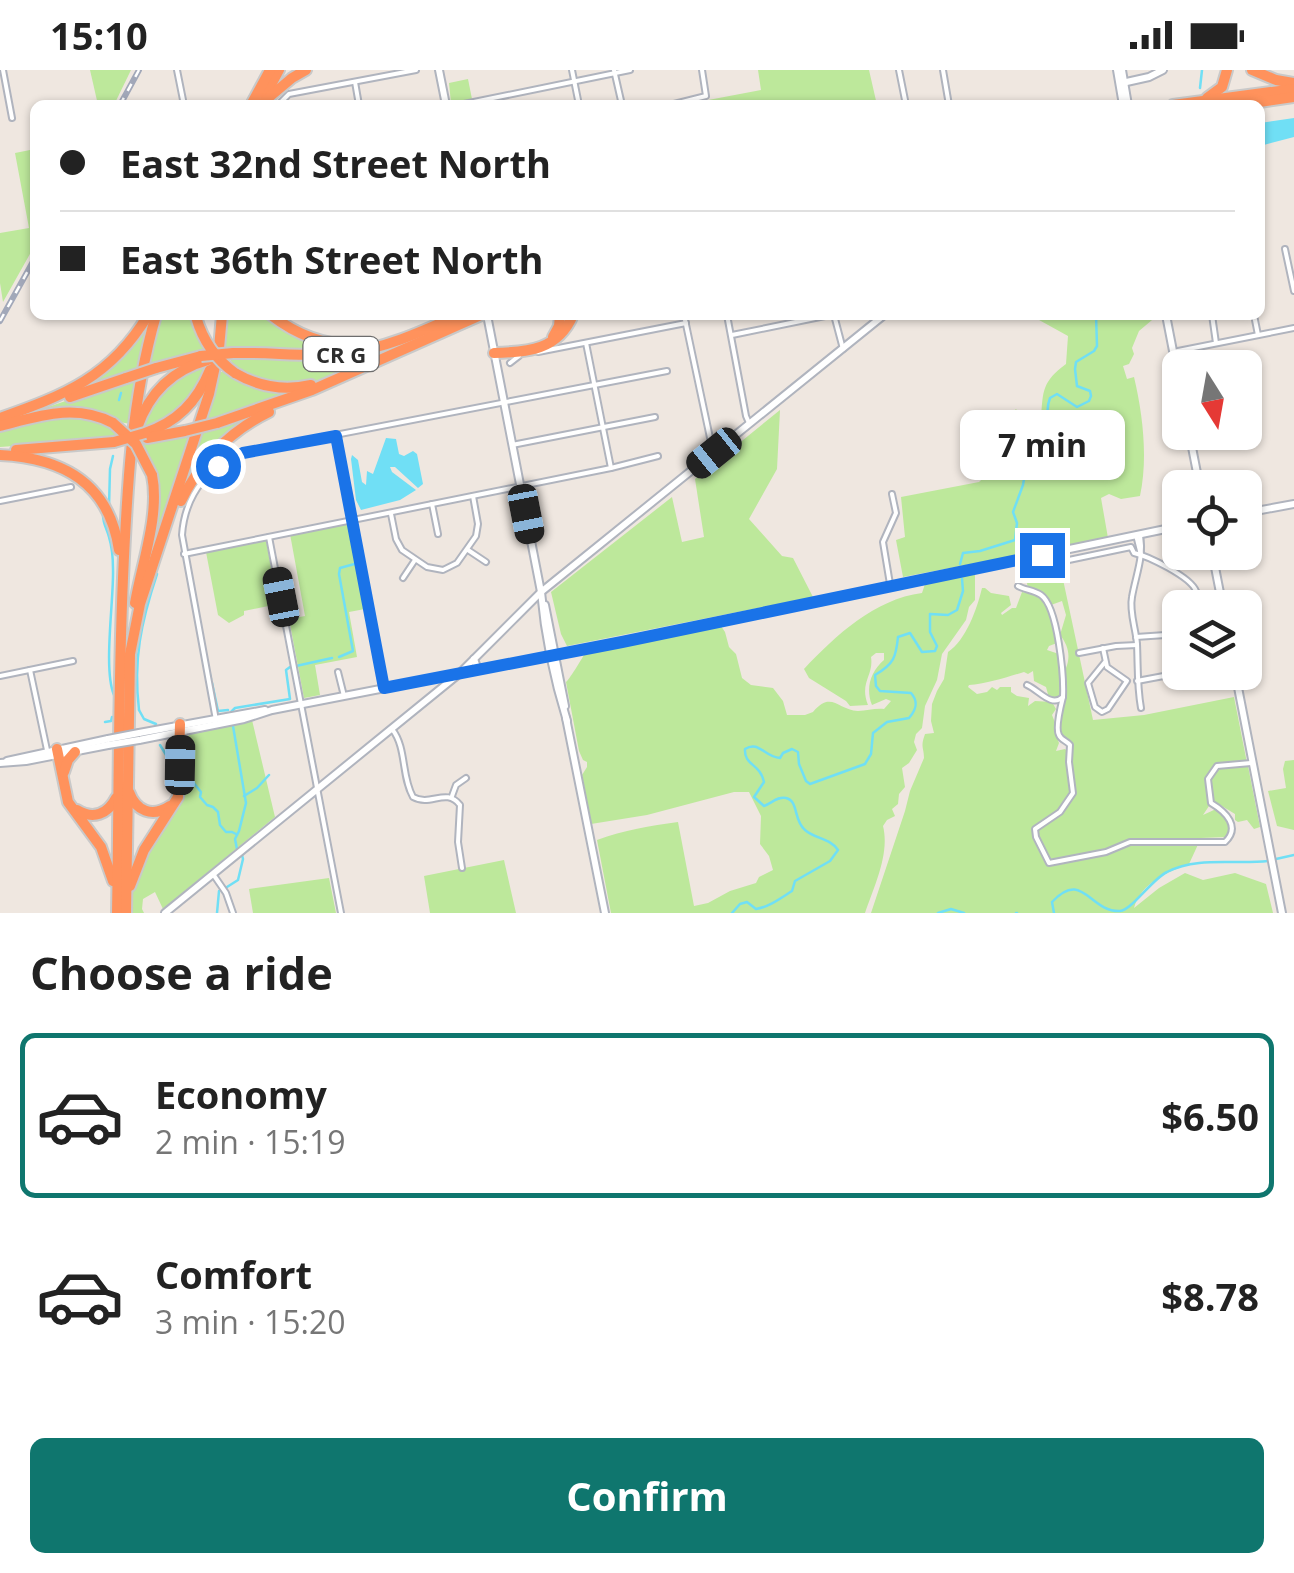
<!DOCTYPE html>
<meta charset="utf-8">
<style>
body{margin:0;font-family:"Open Sans",sans-serif;background:#f6f6f6;color:#222;height:100vh;display:flex;flex-direction:column;font-size:38px;white-space:nowrap}
*{box-sizing:border-box;margin:0}
p{font-size:32px;color:#767676}
.icon{flex:none;width:55px;height:55px;fill:none;stroke:currentColor;stroke-width:2;stroke-linecap:round;stroke-linejoin:round}
.map{position:relative;height:843px;overflow:hidden}
.panel{display:flex;flex-direction:column;background:#fff;flex:1}
.panel>*{flex:none}
.banner{position:absolute;left:30px;top:30px;width:1235px;height:220px;border-radius:15px;box-shadow:0 2px 8px #0004;display:grid;align-content:center;height:220px;padding:0 30px;background:#fff}
.needle{width:65px;rotate:169deg}
.tools{position:absolute;left:1162px;top:280px;display:grid;gap:20px}
.tools a{display:grid;place-items:center;width:100px;height:100px;border-radius:15px;background:#fff;box-shadow:0 2px 8px #0004;font-size:50px}
.end{position:absolute;width:45px;height:45px;margin:-22px;border:12px solid #1a73e8;background:#fff;box-shadow:0 0 0 5px #fff}
.from{border-radius:50%}
.bubble{position:absolute;height:70px;border-radius:15px;background:#fff;box-shadow:0 2px 8px #0004;font-size:32px;font-weight:700;line-height:70px;text-align:center}
.car{position:absolute;width:30px;height:60px;margin:-30px -15px;border-radius:12px;box-shadow:0 0 8px 2px #0007;background:linear-gradient(#222 24%,#8ab4d8 0 40%,#222 0 76%,#8ab4d8 0 86%,#222 0)}
.banner b{display:flex;align-items:center;gap:35px;height:95px;font-size:38px}
.banner b+b{border-top:2px solid #e0e0e0}
.banner i{width:25px;height:25px;background:#222}
ul{padding:0;list-style:none}
li{display:flex;align-items:center;gap:30px;height:165px;margin:0 20px 15px;padding:0 10px;border:5px solid transparent;border-radius:15px}
li div{flex:1}
li b{display:block;font-size:38px}
li em{font-style:normal;font-weight:700}
li.active{border-color:#0f766e}
li>.icon{width:90px;height:90px;stroke-width:1.5}
h2{padding:0 30px;font-size:45px;line-height:120px}
.button{display:flex;gap:20px;margin-top:auto;padding:20px 30px}
.button a{flex:1;height:115px;border-radius:15px;background:#0f766e;color:#fff;font-size:40px;font-weight:700;line-height:115px;text-align:center}
.status{display:flex;justify-content:space-between;align-items:center;height:70px;padding:0 50px;background:#fff;direction:ltr}
.status svg{height:28px;fill:currentColor}
.map>svg:first-child{display:block}
.green{fill:#bde89b;fill-rule:evenodd}
.water{fill:#70dff5}
.lines{fill:none;stroke-linecap:round;stroke-linejoin:round}
.stream{stroke:#70dff5;stroke-width:2.5}
.minor-casing{stroke:#b0b4be;stroke-width:8}
.tertiary-casing{stroke:#b0b4be;stroke-width:10}
.secondary-casing{stroke:#b0b4be;stroke-width:10}
.motorway-casing{stroke:#c9c9c9;stroke-width:14}
.minor{stroke:#fff;stroke-width:4}
.tertiary{stroke:#fff;stroke-width:6}
.secondary{stroke:#fff;stroke-width:6}
.motorway{stroke:#ff925c;stroke-width:10}
.rail-casing{stroke:#a2a8b9;stroke-width:6}
.rail{stroke:#fff;stroke-width:2.5;stroke-dasharray:8;stroke-linecap:butt}
.secondary-bridge-casing{stroke:#b0b4be;stroke-width:10;stroke-linecap:butt}
.motorway-bridge-casing{stroke:#c9c9c9;stroke-width:14;stroke-linecap:butt}
.secondary-bridge{stroke:#fff;stroke-width:6}
.motorway-bridge{stroke:#ff925c;stroke-width:10}
.route{stroke:#1a73e8;stroke-width:12}
.labels{text-anchor:middle;dominant-baseline:central;stroke-width:8;stroke-linejoin:round;paint-order:stroke}
.shield{fill:#fff;stroke:#6d6d6d;stroke-width:2.5}
.shield-label{font-size:22px;font-weight:bold;fill:#2e2e2e}
</style>
<div class="status"><b>15:10</b><svg viewBox="0 0 49 12"><path d="M0 12V9h3v3zM5 12V6h3v6zM10 12V3h3v9zM15 12V0h3v12zM26 1h20v11H26zM47 4h2v5h-2z"/></svg></div>
<div class="map">
<svg width="1294" height="843" viewBox="0 0 1294 843">
<rect width="100%" height="100%" fill="#efe7e0"/>
<g class="green">
<polygon points="90,0 131,0 114,35 98,35"/>
<polygon points="758,0 869,0 877,35 704,35 703,31 761,20"/>
<polygon points="468,9 472,29 451,33 449,13"/>
<polygon points="35,79 35,175 3,232 0,213 0,163 29,158 15,83"/>
<polygon points="153,245 139,300 72,323"/>
<polygon points="159,245 193,245 209,281 154,294 147,293"/>
<polygon points="225,245 269,245 344,281 222,278"/>
<polygon points="464,245 470,245 341,303 303,315 277,316 236,300 230,289 319,287 411,269"/>
<path d="M1030,245H1158L1139,261L1132,278L1134,284L1129,294L1123,296L1127,309L1134,307C1143,345 1148,388 1140,426L1121,429L1109,424L1101,428L1108,468L903,507L896,470L905,467L901,427L979,412L1013,380L1003,352L1016,339L1023,349L1031,355L1041,349C1043,320 1042,312 1066,294L1068,266Z"/>
<polygon points="200,295 208,296 201,316 165,352 140,359 161,318"/>
<polygon points="218,301 297,320 210,352 205,350"/>
<polygon points="130,309 137,312 130,354 115,351 100,345 1,353"/>
<polygon points="780,340 777,399 749,449 782,486 793,488 813,527 567,576 561,564 551,522 672,427 682,472 704,467 695,409"/>
<polygon points="76,344 112,355 117,366 84,371 0,377 0,360 44,347"/>
<polygon points="256,344 243,355 180,429 201,360"/>
<polygon points="185,364 192,366 139,532 155,403 147,384 139,373"/>
<polygon points="349,453 365,539 349,542 357,587 315,595 320,625 304,628 289,549 305,546 290,464"/>
<polygon points="266,470 278,534 244,541 244,545 229,553 218,545 206,482"/>
<path d="M1055,484L1058,486L1093,650L1144,645L1234,627L1247,693L1215,694L1205,711L1209,736L1203,745L1216,739C1223,749 1236,753 1227,767L1201,768L1189,794C1167,802 1141,813 1134,838L1159,818L1185,803L1203,810L1235,803L1266,814L1273,843H871L905,741L910,721L924,688C924,677 920,678 925,664L934,663L931,651L932,634L937,621L944,609L948,582C966,570 977,539 982,518H985L991,523L1009,526L1011,535L1001,543L1002,545L1012,538H1016L1022,522L1039,525C1051,540 1055,554 1057,573L1049,576L1047,580L1062,585L1066,598C1071,586 1068,575 1060,565L1066,545L1062,531L1051,535L1045,527L1028,519L1027,513L1034,497L1025,491ZM1033,601L1034,611L1046,617L1049,628L1058,630L1063,624V607C1067,627 1060,644 1059,665L1070,673L1071,700L1076,722L1072,723C1072,709 1064,694 1067,681L1065,679L1056,681L1059,673L1054,660L1056,655L1052,645L1056,639L1052,632L1035,631L1028,636L1029,628L1017,626L1011,622V617H1000L997,620L992,617L987,622L977,624L968,617L969,615C986,614 1007,607 1024,602L1028,604Z"/>
<path d="M975,501V530L969,537L966,550L942,584L937,610L925,636L922,658L916,664L914,672L917,680L909,693L902,698L905,717L899,724L898,734L892,739L895,746L887,750L883,756C890,784 874,816 865,843H611L597,770C624,760 650,756 678,752L694,836L708,833L730,821L756,813L759,807L773,800L769,786L760,774L761,746L749,722H734L647,745L591,754L582,705L587,697V692L583,690L579,681L566,612C569,610 581,590 584,585L721,556L725,562L729,577L736,584L742,608L751,615L773,618L783,631L787,645H805L813,642C831,620 838,640 858,641C867,641 875,638 884,639L891,631L886,629L872,635C865,618 871,601 884,590V583H876L871,587C874,606 859,612 868,635L850,636L846,631L809,608L804,599C836,565 875,529 922,523L926,511Z"/>
<polygon points="252,650 275,747 163,839 155,822 143,829 142,839 144,843 131,843 132,819 140,794 178,731 182,672 192,662"/>
<polygon points="1294,690 1294,760 1277,756 1268,721 1286,718 1283,699 1285,691"/>
<polygon points="1221,696 1248,696 1260,757 1254,759 1247,750 1238,752 1235,750 1235,744 1212,730 1208,710 1216,699"/>
<polygon points="504,790 516,843 430,843 424,806"/>
<polygon points="329,808 336,843 253,843 249,819"/>
</g>
<g class="water">
<polygon points="1294,48 1294,67 1260,76 1260,53"/>
<polygon points="386,368 396,369 399,384 404,386 413,381 417,384 423,414 418,418 395,397 390,397 392,402 416,420 400,430 361,440 356,430 351,389 352,385 358,390 362,412 366,415 367,401 373,404"/>
</g>
<g class="lines">
<g class="stream">
<polyline points="1200,18 1202,0"/>
<polyline points="119,330 121,323"/>
<polyline points="109,437 110,399 113,386"/>
<path d="M103,445C103,454 107,459 109,467C112,477 113,489 113,499C114,530 103,599 114,625"/>
<path d="M960,494L963,483L980,481L1015,470L1017,453L1013,442L1023,415L1027,391C1034,384 1049,378 1052,368C1057,356 1042,349 1050,328L1057,324L1077,337L1089,331L1091,326L1090,321L1077,316L1075,299L1076,292L1094,281L1097,276L1096,245"/>
<polyline points="339,587 353,581 339,504 340,498 358,493 350,454"/>
<polyline points="207,592 211,609"/>
<polyline points="296,596 332,588"/>
<polyline points="212,613 218,641 228,640"/>
<path d="M139,640C133,590 141,552 157,504"/>
<polyline points="139,640 144,649 156,654"/>
<polyline points="231,642 235,638 290,629 286,600 290,597"/>
<polyline points="105,652 111,651 112,647"/>
<polyline points="233,656 246,733 239,761 235,769 237,779"/>
<polyline points="160,675 168,688"/>
<polyline points="189,707 201,722 200,727 207,735 213,737 218,742 220,755 226,762 232,762 236,764"/>
<polyline points="244,726 257,718 269,705"/>
<polyline points="1276,789 1294,785"/>
<polyline points="227,817 238,810 243,789 242,785"/>
<polyline points="217,843 219,821"/>
<path d="M732,843L740,834L747,832L756,839C769,837 781,828 792,821L795,811L830,791L838,780C830,768 815,769 805,760C793,750 799,731 786,728C778,726 772,733 764,736L754,727L764,712C760,693 744,696 745,679C759,670 764,687 780,688L783,683L792,679L798,682L799,694L806,711L810,714L865,694L871,684L873,663L887,652L909,648C916,640 919,632 911,623L880,621L876,616L875,605C894,594 896,587 898,567L910,563L922,582L935,581L937,576L930,562V544L948,545L957,540L963,521L962,509"/>
<polyline points="938,843 951,839 964,843"/>
<polyline points="1016,843 1017,843"/>
<path d="M1054,843L1052,832C1083,799 1089,842 1120,841C1132,840 1152,809 1167,802C1198,786 1235,795 1268,791"/>
</g>
<defs>
<g id="minor">
<polyline points="3,0 12,48"/>
<polyline points="177,0 184,35"/>
<polyline points="572,0 579,35"/>
<polyline points="614,0 622,35"/>
<polyline points="899,0 906,35"/>
<polyline points="943,0 949,35"/>
<polyline points="355,12 359,35"/>
<polyline points="278,35 289,24 416,0"/>
<polyline points="459,35 630,0"/>
<polyline points="670,35 706,26 702,0"/>
<polyline points="1285,179 1294,221"/>
<polyline points="684,245 713,382"/>
<polyline points="727,245 746,346 749,353"/>
<polyline points="834,245 843,279"/>
<polyline points="1212,245 1216,273"/>
<polyline points="1254,245 1258,265"/>
<polyline points="732,265 830,245"/>
<polyline points="586,273 611,398"/>
<polyline points="538,282 686,253"/>
<polyline points="1173,282 1294,258"/>
<polyline points="510,293 519,286"/>
<polyline points="336,366 384,617"/>
<polyline points="512,375 655,347"/>
<polyline points="0,431 71,417"/>
<polyline points="432,434 438,464"/>
<polyline points="391,444 396,469 402,480 427,497 443,500 457,493 476,466 478,454 473,426"/>
<polyline points="1136,465 1141,485"/>
<path d="M1140,465C1144,488 1136,504 1132,527C1129,542 1136,559 1137,574C1138,596 1137,616 1141,638"/>
<polyline points="269,467 341,843"/>
<polyline points="468,480 486,492"/>
<polyline points="184,484 611,398 658,386"/>
<path d="M1064,491L1131,477L1134,483C1148,486 1191,507 1196,521C1198,526 1196,532 1196,538"/>
<polyline points="403,508 415,490"/>
<polyline points="890,514 883,472 896,443 892,424"/>
<path d="M1018,516C1025,520 1034,520 1041,525C1058,537 1064,606 1063,627C1051,638 1039,620 1027,615"/>
<polyline points="1136,567 1180,564"/>
<polyline points="1103,578 1107,597 1127,611 1108,639 1102,642 1095,637 1088,613 1105,592"/>
<polyline points="1079,583 1116,576 1137,575"/>
<polyline points="30,600 47,680"/>
<polyline points="338,602 344,626"/>
<polyline points="1199,602 1202,613 1211,615"/>
<polyline points="0,606 73,591"/>
<polyline points="1137,611 1185,602"/>
<path d="M1063,627C1061,635 1055,658 1059,665C1061,670 1067,671 1070,675L1069,692L1073,723L1060,742L1035,759L1036,767L1049,793L1106,782L1130,772H1225C1241,757 1226,742 1211,733L1208,709L1217,696L1251,693"/>
<path d="M216,650L182,465C185,423 211,391 252,381L667,301"/>
<path d="M392,659C407,678 401,706 413,727C431,737 446,717 460,735L458,772L462,798"/>
<polyline points="452,726 456,715 466,708"/>
<polyline points="213,804 226,823 233,843"/>
</g>
<g id="tertiary">
<polyline points="1122,13 1149,7 1163,0"/>
<polyline points="165,843 460,603 541,522 884,245"/>
</g>
<g id="secondary">
<polyline points="439,0 446,35"/>
<polyline points="1117,0 1123,35"/>
<polyline points="1122,0 1128,35"/>
<path d="M487,245L541,522C545,566 554,609 567,651"/>
<polyline points="1166,245 1180,317"/>
<polyline points="1189,362 1200,418"/>
<polyline points="1245,443 1294,434"/>
<polyline points="1212,482 1223,538"/>
<polyline points="545,535 565,636"/>
<polyline points="474,589 478,600"/>
<polyline points="1235,602 1282,843"/>
<polyline points="566,648 605,843"/>
<polyline points="139,663 265,640"/>
<polyline points="139,670 244,649 272,640 622,572 1180,456"/>
<polyline points="7,691 108,669"/>
<polyline points="0,693 26,691 108,675"/>
</g>
<g id="motorway">
<polyline points="1252,0 1276,10 1294,13"/>
<polyline points="265,26 279,0"/>
<polyline points="1207,28 1222,17 1227,0"/>
<polyline points="261,34 292,8 306,0"/>
<polyline points="251,35 270,0"/>
<polyline points="1173,35 1294,19"/>
<polyline points="1239,35 1294,27"/>
<path d="M271,245C298,266 329,277 363,275"/>
<polyline points="553,267 559,256 560,245"/>
<path d="M233,283C269,282 306,287 342,284C384,279 421,262 459,245"/>
<path d="M494,283C529,282 558,280 573,245"/>
<polyline points="156,298 201,286"/>
<path d="M235,303C259,317 284,321 311,315"/>
<polyline points="70,327 126,308"/>
<path d="M0,348C65,325 111,307 148,245"/>
<polyline points="217,353 312,320 481,245"/>
<path d="M0,356C39,346 75,333 113,353"/>
<path d="M137,358C149,323 172,300 208,290"/>
<path d="M145,363C177,352 197,332 210,300"/>
<polyline points="147,368 185,361"/>
<polyline points="16,380 114,372"/>
<path d="M0,385C63,388 109,413 119,480"/>
<path d="M181,431C200,392 230,361 269,342"/>
<path d="M135,533C142,493 160,444 152,405"/>
<polyline points="57,679 68,732 101,777 113,811"/>
<polyline points="64,702 68,690 75,682"/>
<path d="M129,722C136,741 152,748 170,736"/>
<path d="M77,740C93,750 108,744 116,728"/>
<polyline points="130,816 144,780 178,727 180,654"/>
<path d="M117,843C119,731 118,620 123,508C127,419 131,332 156,245"/>
<polyline points="126,843 130,584 140,534 209,324 219,278 222,245"/>
</g>
</defs>
<use href="#minor" class="minor-casing"/>
<use href="#tertiary" class="tertiary-casing"/>
<use href="#secondary" class="secondary-casing"/>
<use href="#motorway" class="motorway-casing"/>
<use href="#minor" class="minor"/>
<use href="#tertiary" class="tertiary"/>
<use href="#secondary" class="secondary"/>
<use href="#motorway" class="motorway"/>
<defs>
<g id="rail">
<polyline points="120,35 139,0"/>
<polyline points="0,251 35,188"/>
</g>
</defs>
<use href="#rail" class="rail-casing"/>
<use href="#rail" class="rail"/>
<defs>
<g id="secondary-bridge">
<polyline points="108,669 139,663"/>
<polyline points="108,675 139,670"/>
</g>
<g id="motorway-bridge">
<path d="M196,247C203,271 215,289 235,303"/>
<polyline points="201,286 233,283"/>
<polyline points="126,308 156,298"/>
<polyline points="113,353 136,374 152,405"/>
<polyline points="185,361 217,353"/>
<polyline points="114,372 145,363"/>
</g>
</defs>
<use href="#secondary-bridge" class="secondary-bridge-casing"/>
<use href="#motorway-bridge" class="motorway-bridge-casing"/>
<use href="#secondary-bridge" class="secondary-bridge"/>
<use href="#motorway-bridge" class="motorway-bridge"/>
</g>
<g class="lines">
<polyline class="route" points="218,396 243,383 336,366 384,618 622,572 1042,485"/>
</g>
<g class="labels">
<rect class="shield" x="303.5" y="267" width="75" height="34" rx="8"/>
<g class="shield-label">
<text x="341" y="284">CR G</text>
</g>
</g>
</svg>
<div class="tools">
<a><svg class="needle" viewBox="-14 -14 28 28"><path d="M0-13l5 13h-10z" fill="#e53935"/><path d="M0 13l5-13h-10z" fill="#767676"/></svg></a>
<a><svg class="icon" aria-label="locate" viewBox="0 0 24 24"><circle cx="12" cy="12" r="6"/><path d="M12 2v4M12 18v4M2 12h4M18 12h4"/></svg></a>
<a><svg class="icon" aria-label="layers" viewBox="0 0 24 24"><path d="M12 4l9 5-9 5-9-5zM3 14l9 5 9-5"/></svg></a>
</div>
<i class="end from" style="left:218px;top:396px"></i>
<i class="end" style="left:1042px;top:485px"></i>
<div class="bubble" style="left:960px;top:340px;width:165px">7 min</div>
<i class="car" style="left:714px;top:383px;rotate:231deg"></i>
<i class="car" style="left:526px;top:444px;rotate:169deg"></i>
<i class="car" style="left:281px;top:527px;rotate:349deg"></i>
<i class="car" style="left:180px;top:695px;rotate:1deg"></i>
<div class="banner">
<b><i class="from"></i>East 32nd Street North</b>
<b><i></i>East 36th Street North</b>
</div>
</div>
<section class="panel">
<h2>Choose a ride</h2>
<ul>
<li class="active"><svg class="icon" aria-label="car" viewBox="0 0 24 24"><path d="M5 17H2v-5l4-1 3-4h7l3 4 3 1v5h-3M9 17h6M6 11h13"/><circle cx="7" cy="17" r="2"/><circle cx="17" cy="17" r="2"/></svg><div><b>Economy</b><p>2 min · 15:19</p></div><em>$6.50</em></li>
<li><svg class="icon" aria-label="car" viewBox="0 0 24 24"><path d="M5 17H2v-5l4-1 3-4h7l3 4 3 1v5h-3M9 17h6M6 11h13"/><circle cx="7" cy="17" r="2"/><circle cx="17" cy="17" r="2"/></svg><div><b>Comfort</b><p>3 min · 15:20</p></div><em>$8.78</em></li>
</ul>
<div class="button"><a>Confirm</a></div>
</section>
